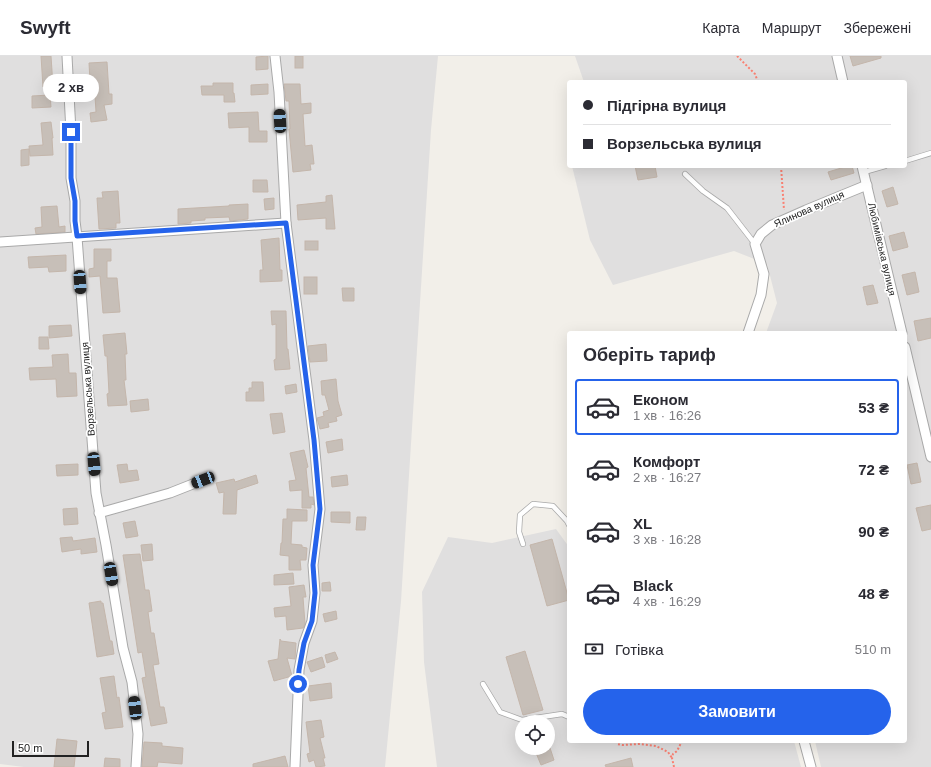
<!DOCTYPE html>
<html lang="uk">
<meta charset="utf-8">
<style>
body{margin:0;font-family:Helvetica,sans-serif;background:#f2f2f3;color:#2b2b33;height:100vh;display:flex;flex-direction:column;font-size:15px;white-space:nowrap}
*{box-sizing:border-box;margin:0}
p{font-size:13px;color:#7c7c81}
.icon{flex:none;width:22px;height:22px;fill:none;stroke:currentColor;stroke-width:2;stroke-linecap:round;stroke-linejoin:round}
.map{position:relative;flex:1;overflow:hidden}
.sheet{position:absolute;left:567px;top:275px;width:340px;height:412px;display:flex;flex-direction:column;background:#fff;border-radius:4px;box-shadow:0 4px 16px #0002}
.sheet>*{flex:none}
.top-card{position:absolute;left:567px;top:24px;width:340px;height:88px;border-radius:4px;box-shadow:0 4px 16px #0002;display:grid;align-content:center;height:88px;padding:0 16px;background:#fff}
.fabs{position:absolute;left:515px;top:659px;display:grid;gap:8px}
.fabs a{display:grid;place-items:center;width:40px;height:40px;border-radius:50%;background:#fff;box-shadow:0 4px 16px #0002;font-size:20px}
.scale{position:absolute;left:12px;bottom:10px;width:77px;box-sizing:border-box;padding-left:4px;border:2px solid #222;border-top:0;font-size:11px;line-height:14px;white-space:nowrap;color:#222;-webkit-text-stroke:3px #fff;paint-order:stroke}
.end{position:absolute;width:18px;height:18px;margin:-9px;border:5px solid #2563eb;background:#fff;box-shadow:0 0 0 2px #fff}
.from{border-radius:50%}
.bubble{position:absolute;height:28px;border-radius:14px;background:#fff;box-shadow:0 4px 16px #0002;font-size:13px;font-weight:700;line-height:28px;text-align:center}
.car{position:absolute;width:12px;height:24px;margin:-12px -6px;border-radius:5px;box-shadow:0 0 3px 1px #0007;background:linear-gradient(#222 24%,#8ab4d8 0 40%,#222 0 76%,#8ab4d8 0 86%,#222 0)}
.top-card b{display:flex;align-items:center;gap:14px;height:38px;font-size:15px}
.top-card b+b{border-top:1px solid #e1e1e2}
.top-card i{width:10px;height:10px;background:#2b2b33}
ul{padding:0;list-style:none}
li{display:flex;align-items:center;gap:12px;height:56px;margin:0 8px 6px;padding:0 8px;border:2px solid transparent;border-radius:4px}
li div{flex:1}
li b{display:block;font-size:15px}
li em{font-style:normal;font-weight:700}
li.on{border-color:#2563eb}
li>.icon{width:36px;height:36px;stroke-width:1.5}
h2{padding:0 16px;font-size:18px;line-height:48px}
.pay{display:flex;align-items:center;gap:10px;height:44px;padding:0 16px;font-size:15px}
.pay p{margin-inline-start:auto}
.primary-button{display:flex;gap:8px;margin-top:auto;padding:8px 16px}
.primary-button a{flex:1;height:46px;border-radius:24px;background:#2563eb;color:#fff;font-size:16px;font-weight:700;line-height:46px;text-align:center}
header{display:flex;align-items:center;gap:24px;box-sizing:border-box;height:56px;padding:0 20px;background:#fff;border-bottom:1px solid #e1e1e2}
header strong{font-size:19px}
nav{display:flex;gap:22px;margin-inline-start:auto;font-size:14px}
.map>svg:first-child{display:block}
.residential{fill:#e0dfdf;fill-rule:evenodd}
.building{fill:#c7bfb8;stroke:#c4b6ab}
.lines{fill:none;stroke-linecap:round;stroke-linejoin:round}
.lane-casing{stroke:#a9a9a9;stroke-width:6}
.street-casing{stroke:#a9a9a9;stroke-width:11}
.path{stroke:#fa8072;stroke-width:2;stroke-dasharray:2 2;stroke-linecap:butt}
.lane{stroke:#fff;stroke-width:4.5}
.street{stroke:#fff;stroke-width:9}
.route{stroke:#2563eb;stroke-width:5}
.labels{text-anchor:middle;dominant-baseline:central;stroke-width:3.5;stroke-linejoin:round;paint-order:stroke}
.street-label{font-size:10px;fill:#222;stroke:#fff}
</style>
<header>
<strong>Swyft</strong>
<nav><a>Карта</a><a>Маршрут</a><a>Збережені</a></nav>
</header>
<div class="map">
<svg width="931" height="711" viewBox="0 0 931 711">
<rect width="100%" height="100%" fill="#f2efe9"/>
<g class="residential">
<polygon points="0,0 438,0 431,74 401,545 385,711 24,711 0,708"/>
<polygon points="575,0 931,0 931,711 821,711 815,685 905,685 905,277 766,277 777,247 767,208 734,195 613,229 590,184 572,110 905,110 905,26 584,26"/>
<path d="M556,473L569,491V685H794L801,711H437L424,606L422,536L448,481L492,487ZM522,666H548V692H522Z"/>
</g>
<g class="building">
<polygon points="41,0 51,0 53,30 43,31"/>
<polygon points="268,0 268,13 256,14 256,1"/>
<rect x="295" y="0" width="8" height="12"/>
<polygon points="850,0 881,0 881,2 853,10"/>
<polygon points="107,6 109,38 112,38 112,48 104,49 107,64 91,66 90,57 96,56 94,24 90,25 89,7"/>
<polygon points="213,27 233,27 233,37 234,37 235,46 224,46 224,39 202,39 201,30 213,30"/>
<polygon points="268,28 268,38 251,39 251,29"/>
<polygon points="284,28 300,28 301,48 311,47 311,57 303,58 305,90 312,89 314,108 310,108 311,114 293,116 289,73 290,73 289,45 286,45"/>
<polygon points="50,39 51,51 32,52 32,40"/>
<polygon points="258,56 259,75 267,75 267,86 249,86 249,71 229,72 228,57"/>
<polygon points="51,66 53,82 52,82 53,99 30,100 29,90 43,89 41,67"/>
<polygon points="29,93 29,109 21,110 21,94"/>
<polygon points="635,110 655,110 657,121 638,124"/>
<polygon points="848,110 852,110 854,117 831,124 828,116"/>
<polygon points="253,124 267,124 268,136 253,136"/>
<polygon points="893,131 898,148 887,151 882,135"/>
<polygon points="118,135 120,167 116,167 116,172 99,173 97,142 103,142 102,136"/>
<polygon points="332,139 335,173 326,173 326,162 298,164 297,149 326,146 326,140"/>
<polygon points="274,142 274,153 265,154 264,143"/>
<polygon points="248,148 248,163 230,165 229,161 205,162 205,164 191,165 191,167 178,168 178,153 229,150 229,149"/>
<polygon points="57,150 59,171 65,170 65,176 36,178 35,172 42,171 41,151"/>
<polygon points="904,176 908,191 893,195 889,180"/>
<polygon points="279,182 280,214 282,214 282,225 260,226 260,214 263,214 261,184"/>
<rect x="305" y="185" width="13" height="9"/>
<polygon points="94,193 111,193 111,205 107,205 107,222 117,222 120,256 103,257 100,220 89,221 89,213 94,212"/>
<polygon points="66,199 66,215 49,216 48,211 29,212 28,201"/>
<polygon points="915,216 919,236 907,239 902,219"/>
<rect x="304" y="221" width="13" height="17"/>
<polygon points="873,229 878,247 867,249 863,231"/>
<polygon points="342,232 354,232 354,245 343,245"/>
<polygon points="271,255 286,255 287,293 288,293 290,313 275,314 274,304 276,303 276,268 272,269"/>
<polygon points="931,262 931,282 918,285 914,265"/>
<polygon points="71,269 72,280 49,282 49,270"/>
<polygon points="125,277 127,298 125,298 126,324 124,324 127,349 108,350 107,338 109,337 107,300 105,300 103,279"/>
<polygon points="39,281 48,281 49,293 39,293"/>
<polygon points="326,288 327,305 310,306 308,290"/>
<polygon points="68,298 69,317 76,317 77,340 57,341 56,323 30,324 29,312 53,311 52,299"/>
<polygon points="336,323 338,345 342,359 336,361 337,365 328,367 329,371 320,373 317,362 324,360 323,356 329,354 325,339 322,339 321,325"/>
<polygon points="252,326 263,326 264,345 246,345 246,336 249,336 249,332 252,332"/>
<polygon points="296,328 297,336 286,338 285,330"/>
<polygon points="148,343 149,354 131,356 130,345"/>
<polygon points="282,357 285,376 273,378 270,358"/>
<polygon points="342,383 343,394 328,397 326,386"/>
<polygon points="304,394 308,411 306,412 309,441 313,441 314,449 311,448 311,452 302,452 302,434 290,435 289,425 296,424 290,397"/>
<polygon points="917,407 921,426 911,428 907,409"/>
<polygon points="78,408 78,419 57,420 56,409"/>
<polygon points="127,408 128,415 137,414 139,424 120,427 117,409"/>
<polygon points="256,419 258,427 237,434 236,458 223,458 224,436 219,437 216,427 234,423 235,426"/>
<polygon points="347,419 348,429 332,431 331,421"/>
<polygon points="931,449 931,473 922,475 916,452"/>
<polygon points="77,452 78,468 64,469 63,453"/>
<polygon points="287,453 307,454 307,465 292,465 291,488 302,489 302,491 307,492 306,504 300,504 301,514 289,514 289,500 280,499 281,487 282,487 283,463 287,463"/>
<polygon points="331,456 350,456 350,467 331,466"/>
<polygon points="357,461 366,461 365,474 356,474"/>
<polygon points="135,465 138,480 126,482 123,467"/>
<polygon points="72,481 73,485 95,482 97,496 81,498 81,493 62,496 60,482"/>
<polygon points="552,483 569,544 547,550 530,489"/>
<polygon points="152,488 153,504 143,505 141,489"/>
<polygon points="140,498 145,534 149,534 152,555 148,556 151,577 154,577 159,608 153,609 160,651 164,651 167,667 151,670 142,622 146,621 142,596 138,597 123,499"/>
<polygon points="293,517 294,528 274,529 274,519"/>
<polygon points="330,526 331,535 322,535 322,527"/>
<polygon points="304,529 306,541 303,541 305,568 303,572 287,574 286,560 275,561 274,552 291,550 289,531"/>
<polygon points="101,545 101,547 103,547 110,585 112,585 114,598 97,601 89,547"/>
<polygon points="336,555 337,563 325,566 323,558"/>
<polygon points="280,583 281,585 296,587 295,603 287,602 292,620 274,625 268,605 278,603"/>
<polygon points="525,595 543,654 523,659 506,601"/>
<polygon points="335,596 338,603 327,607 325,599"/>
<polygon points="322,601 325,611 311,616 307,606"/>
<polygon points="114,620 117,642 119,641 123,671 105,673 102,657 106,656 100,622"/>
<polygon points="331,627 332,642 310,645 308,630"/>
<polygon points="321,664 324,681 320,682 325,702 323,702 325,710 316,711 314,704 309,706 307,698 310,697 306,666"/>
<polygon points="57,683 77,685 74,711 54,711"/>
<polygon points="144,686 162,687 162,690 183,692 182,708 158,706 157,711 142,711"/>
<polygon points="534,692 550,692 554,704 541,709"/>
<polygon points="285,700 288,711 253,711 253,708"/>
<polygon points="105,702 120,703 120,711 104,711"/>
<polygon points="631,702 633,711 606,711 605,709"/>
</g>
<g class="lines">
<defs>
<g id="lane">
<polyline points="905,105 931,97"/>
<polyline points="864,116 885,110"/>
<polyline points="685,118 703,135 727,152 755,188"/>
<polyline points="523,488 519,476 520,459 533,448 553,450 567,465 569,469"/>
<polyline points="483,628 500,656 522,664 562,658 569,661"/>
</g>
<g id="street">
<polyline points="67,0 71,76 71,122 75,145 75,165 77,181 96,437 106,489 123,592 132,626 138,678 136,711"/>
<polyline points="275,0 279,36 286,167 314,384 320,453 313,509 315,537 312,565 304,587 299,614 295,711"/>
<polyline points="837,0 843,26"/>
<polyline points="862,110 902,277"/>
<polyline points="0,186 286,167"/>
<polyline points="748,277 761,239 764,218 755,188 761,178 772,169 806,154 867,129"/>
<polyline points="905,291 931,401"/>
<polyline points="99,457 170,437 203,424"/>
<polyline points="804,685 811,711"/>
</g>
</defs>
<use href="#lane" class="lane-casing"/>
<use href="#street" class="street-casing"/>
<g class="path">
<polyline points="737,0 755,18 758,26"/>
<polyline points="781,110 784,154"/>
<polyline points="617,685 617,688 622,689 640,688 656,690 668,696 672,702"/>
<polyline points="674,711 672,702 673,698 677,695 681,687 681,685"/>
</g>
<use href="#lane" class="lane"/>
<use href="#street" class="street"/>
</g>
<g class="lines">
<polyline class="route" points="71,76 71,122 75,145 75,165 77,180 286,167 314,384 320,453 313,509 315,537 312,565 304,587 299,614 298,628"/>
</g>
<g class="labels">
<g class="street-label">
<text transform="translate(809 153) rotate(-24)">Ялинова вулиця</text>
<text transform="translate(882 193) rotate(77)">Любимівська вулиця</text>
<text transform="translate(88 333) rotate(-94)">Ворзельська вулиця</text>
</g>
</g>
</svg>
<div class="fabs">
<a><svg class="icon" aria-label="locate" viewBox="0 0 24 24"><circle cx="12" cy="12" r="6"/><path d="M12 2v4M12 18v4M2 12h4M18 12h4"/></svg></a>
</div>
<div class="scale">50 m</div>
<i class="end from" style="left:298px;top:628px"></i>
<i class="end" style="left:71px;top:76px"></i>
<div class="bubble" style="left:43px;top:18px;width:56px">2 хв</div>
<i class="car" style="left:280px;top:65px;rotate:357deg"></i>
<i class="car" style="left:80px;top:226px;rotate:176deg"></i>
<i class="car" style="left:94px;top:408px;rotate:175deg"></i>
<i class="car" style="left:203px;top:424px;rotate:249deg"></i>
<i class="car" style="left:111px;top:518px;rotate:171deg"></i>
<i class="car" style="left:135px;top:652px;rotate:353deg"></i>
<div class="top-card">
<b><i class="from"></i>Підгірна вулиця</b>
<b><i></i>Ворзельська вулиця</b>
</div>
<section class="sheet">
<h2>Оберіть тариф</h2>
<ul>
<li class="on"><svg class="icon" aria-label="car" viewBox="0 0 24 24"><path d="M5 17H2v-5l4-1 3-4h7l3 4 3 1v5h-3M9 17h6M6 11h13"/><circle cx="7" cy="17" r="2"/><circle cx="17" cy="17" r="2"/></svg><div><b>Економ</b><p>1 хв · 16:26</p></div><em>53 ₴</em></li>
<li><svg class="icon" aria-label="car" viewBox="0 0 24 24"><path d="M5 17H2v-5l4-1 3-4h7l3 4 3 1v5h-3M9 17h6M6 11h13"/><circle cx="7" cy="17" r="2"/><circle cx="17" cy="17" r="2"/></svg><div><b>Комфорт</b><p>2 хв · 16:27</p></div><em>72 ₴</em></li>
<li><svg class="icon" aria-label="car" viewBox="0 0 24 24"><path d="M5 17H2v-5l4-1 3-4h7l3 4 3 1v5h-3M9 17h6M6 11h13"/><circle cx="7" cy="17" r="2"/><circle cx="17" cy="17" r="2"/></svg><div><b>XL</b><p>3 хв · 16:28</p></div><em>90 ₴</em></li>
<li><svg class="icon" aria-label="car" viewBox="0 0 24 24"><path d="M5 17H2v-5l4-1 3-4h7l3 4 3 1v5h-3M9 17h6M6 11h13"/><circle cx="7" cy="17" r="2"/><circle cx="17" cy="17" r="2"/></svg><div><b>Black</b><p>4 хв · 16:29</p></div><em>48 ₴</em></li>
</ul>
<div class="pay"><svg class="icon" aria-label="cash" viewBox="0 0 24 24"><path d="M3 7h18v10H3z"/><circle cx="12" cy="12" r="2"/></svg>Готівка<p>510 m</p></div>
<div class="primary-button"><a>Замовити</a></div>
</section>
</div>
